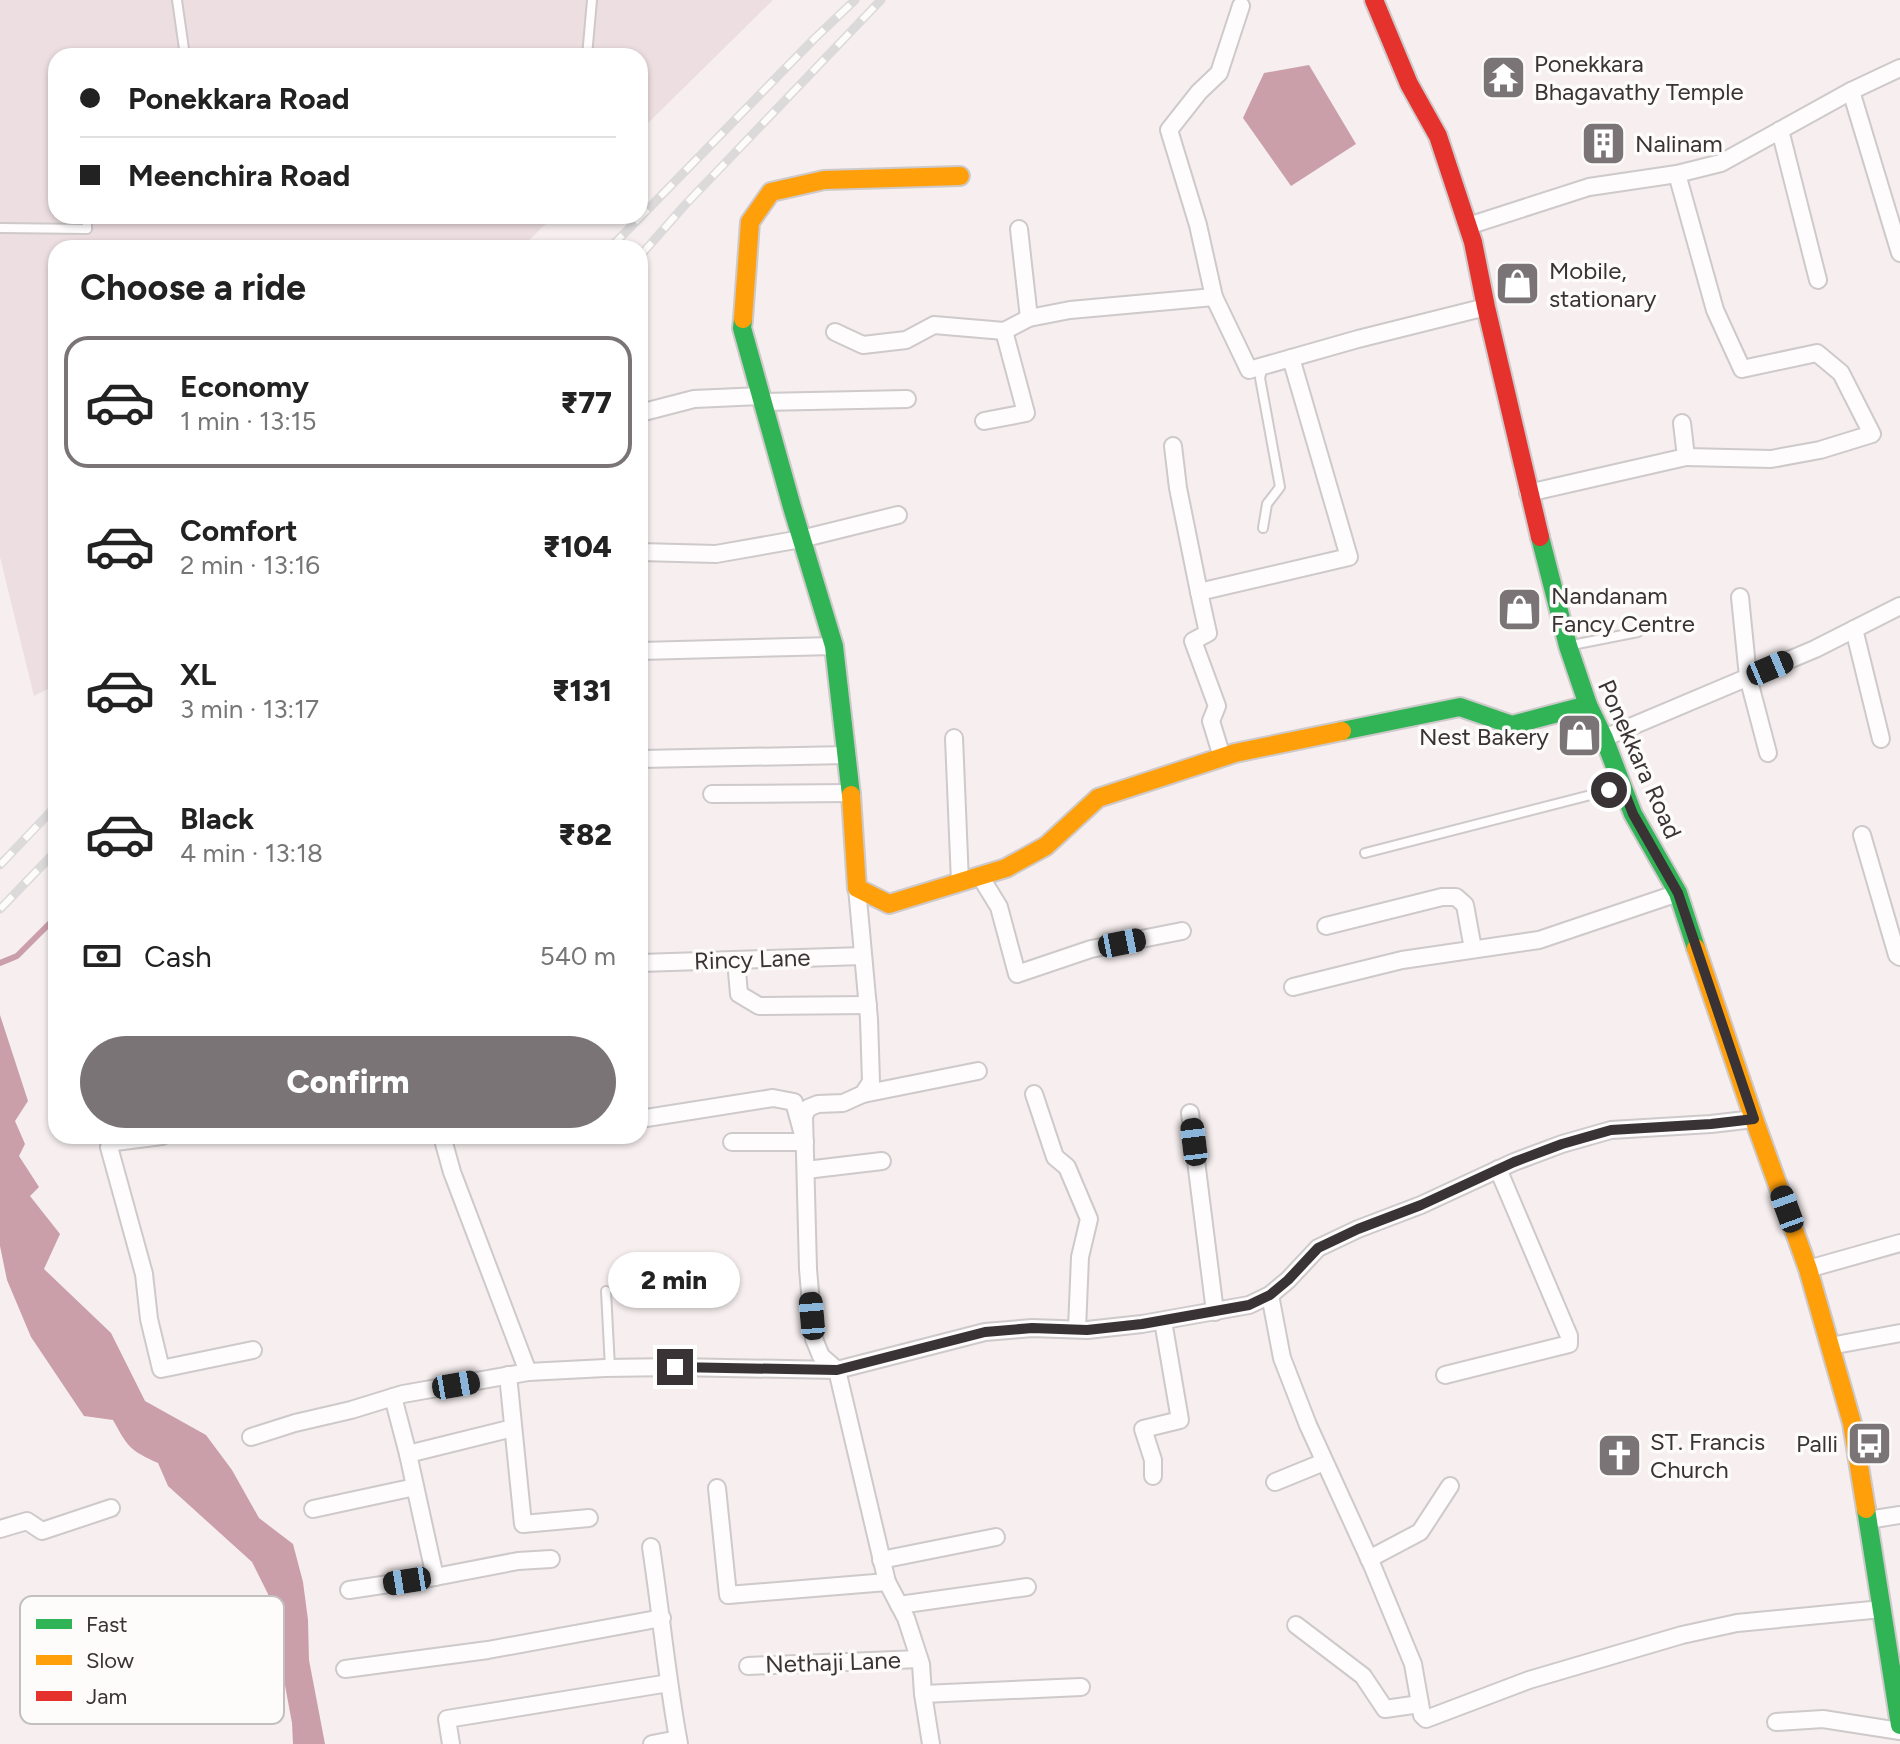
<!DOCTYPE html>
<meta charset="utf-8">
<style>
body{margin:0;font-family:Figtree,sans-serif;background:#f2f2f2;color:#222;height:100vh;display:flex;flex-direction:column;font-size:30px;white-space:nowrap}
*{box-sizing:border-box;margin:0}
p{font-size:26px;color:#767676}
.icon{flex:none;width:44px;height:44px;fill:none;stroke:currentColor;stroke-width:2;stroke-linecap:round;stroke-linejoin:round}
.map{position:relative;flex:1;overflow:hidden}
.drawer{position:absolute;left:48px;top:240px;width:600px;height:904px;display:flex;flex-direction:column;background:#fff;border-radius:24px;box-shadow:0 2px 6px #0004}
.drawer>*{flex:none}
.guide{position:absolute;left:48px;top:48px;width:600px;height:176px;border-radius:24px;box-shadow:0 2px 6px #0004;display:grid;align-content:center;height:176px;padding:0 32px;background:#fff}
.end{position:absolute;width:36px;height:36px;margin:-18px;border:10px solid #393335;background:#fff;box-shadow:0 0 0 4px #fff}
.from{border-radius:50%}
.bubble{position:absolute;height:56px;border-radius:28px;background:#fff;box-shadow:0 2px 6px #0004;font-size:26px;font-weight:800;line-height:56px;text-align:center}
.car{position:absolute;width:24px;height:48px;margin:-24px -12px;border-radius:10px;box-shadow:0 0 6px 2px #0007;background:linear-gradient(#222 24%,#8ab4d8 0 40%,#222 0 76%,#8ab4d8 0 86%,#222 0)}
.guide b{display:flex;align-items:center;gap:28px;height:76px;font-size:30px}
.guide b+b{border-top:2px solid #e0e0e0}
.guide i{width:20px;height:20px;background:#222}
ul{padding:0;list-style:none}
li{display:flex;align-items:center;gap:24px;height:132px;margin:0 16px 12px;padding:0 16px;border:4px solid transparent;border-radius:24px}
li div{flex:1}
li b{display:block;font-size:30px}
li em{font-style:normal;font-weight:800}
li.selected{border-color:#7b7476}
li>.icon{width:72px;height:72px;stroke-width:1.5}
h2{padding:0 32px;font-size:36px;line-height:96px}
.pay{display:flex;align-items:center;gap:20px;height:88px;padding:0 32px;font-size:30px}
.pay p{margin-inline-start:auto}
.cta{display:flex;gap:16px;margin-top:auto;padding:16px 32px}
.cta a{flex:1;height:92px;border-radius:48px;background:#7b7476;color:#fff;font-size:32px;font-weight:800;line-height:92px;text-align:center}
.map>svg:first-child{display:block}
.built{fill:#eddee1}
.water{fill:#cb9faa}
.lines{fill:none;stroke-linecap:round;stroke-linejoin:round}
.stream{stroke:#cb9faa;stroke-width:6}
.lane-casing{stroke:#cec9ca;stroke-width:12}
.street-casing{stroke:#cec9ca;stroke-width:20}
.fast-casing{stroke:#cec9ca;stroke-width:22}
.slow-casing{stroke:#cec9ca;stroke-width:22}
.jam-casing{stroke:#cec9ca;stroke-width:22}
.lane{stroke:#fefcfd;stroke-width:8}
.street{stroke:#fefcfd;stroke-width:16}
.fast{stroke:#30b455;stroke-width:18}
.slow{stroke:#ff9f0a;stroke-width:18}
.jam{stroke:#e5322d;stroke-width:18}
.rail-casing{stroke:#dbd9d9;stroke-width:9}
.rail{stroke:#fefbfb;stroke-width:6;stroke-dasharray:18;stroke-linecap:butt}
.route{stroke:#393335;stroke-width:10}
.labels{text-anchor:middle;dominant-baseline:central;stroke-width:7;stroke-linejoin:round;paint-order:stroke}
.poi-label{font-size:24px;fill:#393335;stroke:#fefbfb;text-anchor:start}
.street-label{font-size:24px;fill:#393335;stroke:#fefbfb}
.key{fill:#fefbfb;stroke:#c3bfc0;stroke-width:2}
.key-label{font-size:22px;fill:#393335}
</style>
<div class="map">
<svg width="1900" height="1744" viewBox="0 0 1900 1744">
<rect width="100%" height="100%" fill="#f6eeef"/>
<polygon class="built" points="0,0 773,0 640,131 640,56 56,56 56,216 554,216 521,248 56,248 56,685 34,696 0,557"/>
<g class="water">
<polygon points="1309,65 1356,144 1291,186 1243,118 1264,73"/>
<path d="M0,1015L28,1101L15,1121L25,1144L19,1156L39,1187L30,1196L60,1234L44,1269L111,1333L145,1401L206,1435L232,1470L259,1518L293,1544L303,1582L308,1620L309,1660L325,1744H293L292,1723L268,1594L252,1562L168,1486L158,1463C129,1450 128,1447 113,1420L84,1416L31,1337L7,1280L0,1246Z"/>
</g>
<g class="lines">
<polyline class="stream" points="0,963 17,956 56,917"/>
<defs>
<g id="lane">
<polyline points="177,0 185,56"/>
<polyline points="587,56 592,0"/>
<polyline points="0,228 87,229 87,216"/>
<polyline points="1263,366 1260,378 1280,487 1267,504 1263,528"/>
<polyline points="1572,645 1638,632"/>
<polyline points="1365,853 1618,788"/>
<polyline points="606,1291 610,1368"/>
</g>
<g id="street">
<polyline points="1241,6 1219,73 1199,92 1169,130 1198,225 1214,297 1249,370 1358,339 1486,307"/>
<polyline points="1851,91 1900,253"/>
<polyline points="1780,130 1818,280"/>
<polyline points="1677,174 1715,310 1742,369 1817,353 1841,373 1872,434 1820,450 1771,459 1686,457"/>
<polyline points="1468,226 1589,187 1677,174 1721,163 1851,91 1900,68"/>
<polyline points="1019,229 1029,318"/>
<polyline points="835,332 863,345 906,340 934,325 1004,331 1029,318 1070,310 1214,297"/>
<polyline points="762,402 907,399"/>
<polyline points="640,413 694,399 761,396"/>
<polyline points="984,421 1026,413 1004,331"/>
<polyline points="1173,446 1178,488 1199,592 1349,557 1291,358"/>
<polyline points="1528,493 1686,457 1682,423"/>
<polyline points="640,552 716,554 801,539 898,515"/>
<polyline points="1199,592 1208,633 1193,641 1217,706 1211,721 1222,757"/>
<polyline points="1740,597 1748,677 1768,753"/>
<polyline points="1854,629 1881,739"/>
<polyline points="640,651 834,646"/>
<polyline points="954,738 960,882"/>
<polyline points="1604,738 1815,649 1900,606"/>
<polyline points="640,759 847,755"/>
<polyline points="712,794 851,793"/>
<polyline points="1862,835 1897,955 1900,957"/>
<polyline points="980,876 999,907 1017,974 1091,949 1182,931"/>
<polyline points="1326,926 1442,897 1456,897 1465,905 1473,949"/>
<polyline points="736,960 739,994 759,1006 868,1005"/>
<polyline points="640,963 863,956"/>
<polyline points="1293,987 1402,960 1539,940 1678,893"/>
<polyline points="863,1094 978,1071"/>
<polyline points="1034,1094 1055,1157 1067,1167 1089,1219 1080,1257 1077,1329"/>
<polyline points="1190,1113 1215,1312"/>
<polyline points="640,1119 773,1098 794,1102 805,1142 732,1142"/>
<polyline points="162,1136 115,1142 109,1147 144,1274 149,1319 161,1369 253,1350"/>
<polyline points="442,1136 452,1172 528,1372"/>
<polyline points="806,1170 882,1161"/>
<polyline points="1808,1269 1900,1243"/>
<polyline points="1270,1295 1282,1358 1308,1425 1372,1565 1413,1664 1422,1715 1426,1719 1529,1680 1682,1635 1737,1623 1882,1609"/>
<polyline points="1830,1346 1900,1333"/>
<polyline points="837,1370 821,1356 814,1339 808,1269 804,1116 808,1108 818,1104 843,1103 863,1094 871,1082 869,1019 857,888"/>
<polyline points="508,1375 523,1524 589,1518"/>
<polyline points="1445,1375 1569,1344 1569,1336 1498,1169"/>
<polyline points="393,1397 408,1454"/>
<polyline points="251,1437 295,1423 351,1410 403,1394 528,1372 605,1368 675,1367 837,1370"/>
<polyline points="1153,1476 1153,1460 1143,1429 1180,1420 1163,1321"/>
<polyline points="1275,1482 1324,1462"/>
<polyline points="717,1488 728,1595 887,1582"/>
<polyline points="313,1509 415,1487"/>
<polyline points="1868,1520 1900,1515"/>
<polyline points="0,1529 27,1521 42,1531 111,1508"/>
<path d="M651,1547C661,1613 667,1679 679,1744"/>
<polyline points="1369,1559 1420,1532 1450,1486"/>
<polyline points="881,1560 996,1537"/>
<polyline points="435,1577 518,1561 551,1559"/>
<polyline points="349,1590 435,1577 408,1454 513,1428"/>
<polyline points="899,1605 1027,1587"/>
<polyline points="1296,1625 1363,1676 1385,1709 1420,1704"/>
<polyline points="748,1666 919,1659"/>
<polyline points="345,1669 488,1650 662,1618"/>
<polyline points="923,1694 1081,1687"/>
<polyline points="1776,1722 1823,1719 1900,1731"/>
<polyline points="451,1744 447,1719 669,1683"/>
<polyline points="652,1744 678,1739"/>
<polyline points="931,1744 923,1694 921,1664 906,1618 887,1582 837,1370 985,1332 1032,1328 1087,1330 1142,1324 1249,1305 1270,1295 1288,1280 1318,1248 1358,1229 1421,1205 1514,1162 1562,1144 1611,1130 1711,1124 1754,1119"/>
</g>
<g id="fast">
<polyline points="743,319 742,328 792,507 834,646 851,795"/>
<polyline points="1540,537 1568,646 1588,705 1604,738 1633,814 1678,893 1696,948"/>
<polyline points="1342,731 1460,707 1512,725 1588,705"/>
<polyline points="1866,1509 1900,1725"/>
</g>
<g id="slow">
<polyline points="743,319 750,222 771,192 824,180 960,176"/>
<polyline points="851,795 857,888 889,904 1006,868 1046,846 1098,798 1235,753 1342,731"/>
<polyline points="1696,948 1754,1119 1808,1269 1852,1423 1866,1509"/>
</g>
<polyline id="jam" points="1374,0 1409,84 1438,136 1473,242 1486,307 1540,537"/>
</defs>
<use href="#lane" class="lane-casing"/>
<use href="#street" class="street-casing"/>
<use href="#fast" class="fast-casing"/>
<use href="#slow" class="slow-casing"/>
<use href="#jam" class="jam-casing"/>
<use href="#lane" class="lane"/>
<use href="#street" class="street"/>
<use href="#fast" class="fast"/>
<use href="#slow" class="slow"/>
<use href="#jam" class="jam"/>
<defs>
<g id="rail">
<polyline points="610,248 814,39 855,0"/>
<polyline points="640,256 684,206 881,0"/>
<polyline points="0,865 56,806"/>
<polyline points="0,909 56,851"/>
</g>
</defs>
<use href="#rail" class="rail-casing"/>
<use href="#rail" class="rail"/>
</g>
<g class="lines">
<polyline class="route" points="675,1367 837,1370 985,1332 1032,1328 1087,1330 1142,1324 1249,1305 1270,1295 1288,1280 1318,1248 1358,1229 1421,1205 1514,1162 1562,1144 1611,1130 1711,1124 1754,1119 1678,893 1633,814 1622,786 1609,790"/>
</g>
<defs>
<symbol id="temple-square" viewBox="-11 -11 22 22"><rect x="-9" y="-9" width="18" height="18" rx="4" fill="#7b7476" stroke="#fefbfb"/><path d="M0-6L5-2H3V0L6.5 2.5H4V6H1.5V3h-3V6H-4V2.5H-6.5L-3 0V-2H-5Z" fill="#fff"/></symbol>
<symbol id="building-square" viewBox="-11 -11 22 22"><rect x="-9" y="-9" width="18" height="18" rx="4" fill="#7b7476" stroke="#fefbfb"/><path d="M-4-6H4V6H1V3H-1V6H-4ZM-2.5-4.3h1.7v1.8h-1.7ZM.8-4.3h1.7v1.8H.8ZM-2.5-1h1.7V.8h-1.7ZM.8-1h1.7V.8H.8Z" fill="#fff"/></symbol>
<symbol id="shop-square" viewBox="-11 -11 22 22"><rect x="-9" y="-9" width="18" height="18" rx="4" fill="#7b7476" stroke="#fefbfb"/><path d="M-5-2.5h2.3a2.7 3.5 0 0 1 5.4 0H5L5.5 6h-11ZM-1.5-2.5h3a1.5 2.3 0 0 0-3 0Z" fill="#fff"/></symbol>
<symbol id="bus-square" viewBox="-11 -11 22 22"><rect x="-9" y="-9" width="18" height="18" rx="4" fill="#7b7476" stroke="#fefbfb"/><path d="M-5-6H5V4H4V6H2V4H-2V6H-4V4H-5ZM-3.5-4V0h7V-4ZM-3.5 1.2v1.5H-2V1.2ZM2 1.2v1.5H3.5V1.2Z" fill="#fff"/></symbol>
<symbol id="church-square" viewBox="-11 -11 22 22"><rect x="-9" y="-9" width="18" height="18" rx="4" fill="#7b7476" stroke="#fefbfb"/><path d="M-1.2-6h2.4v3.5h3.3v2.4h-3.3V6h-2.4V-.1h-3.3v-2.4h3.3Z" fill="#fff"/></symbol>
</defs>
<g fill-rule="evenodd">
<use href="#temple-square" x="1478" y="52" width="51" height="51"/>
<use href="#building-square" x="1578" y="118" width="51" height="51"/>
<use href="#shop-square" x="1492" y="258" width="51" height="51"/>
<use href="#shop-square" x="1494" y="584" width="51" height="51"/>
<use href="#shop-square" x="1554" y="710" width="51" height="51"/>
<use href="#bus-square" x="1844" y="1418" width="51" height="51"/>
<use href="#church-square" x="1594" y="1430" width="51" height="51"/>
</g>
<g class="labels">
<g class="poi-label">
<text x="1534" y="63">Ponekkara<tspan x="1534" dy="28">Bhagavathy Temple</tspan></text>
<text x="1635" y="143">Nalinam</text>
<text x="1549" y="270">Mobile,<tspan x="1549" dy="28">stationary</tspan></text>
<text x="1551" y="595">Nandanam<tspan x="1551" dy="28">Fancy Centre</tspan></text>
<text x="1549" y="736" text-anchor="end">Nest Bakery</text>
<text x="1650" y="1441">ST. Francis<tspan x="1650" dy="28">Church</tspan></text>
<text x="1838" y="1443" text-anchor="end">Palli</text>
</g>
<g class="street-label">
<text transform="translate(1640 759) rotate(66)">Ponekkara Road</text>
<text transform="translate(752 959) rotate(-2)">Rincy Lane</text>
<text transform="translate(833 1662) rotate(-2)">Nethaji Lane</text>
</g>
</g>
<rect x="20" y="1596" width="264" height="128" rx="12" class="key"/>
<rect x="36" y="1619" width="36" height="10" fill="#30b455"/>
<rect x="36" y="1655" width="36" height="10" fill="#ff9f0a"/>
<rect x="36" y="1691" width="36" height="10" fill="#e5322d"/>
<g class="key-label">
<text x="86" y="1632">Fast</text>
<text x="86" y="1668">Slow</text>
<text x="86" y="1704">Jam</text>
</g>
</svg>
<i class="end from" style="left:1609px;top:790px"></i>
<i class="end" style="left:675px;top:1367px"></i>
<div class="bubble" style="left:608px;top:1252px;width:132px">2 min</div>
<i class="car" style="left:1770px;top:668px;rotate:67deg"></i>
<i class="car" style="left:1122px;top:943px;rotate:79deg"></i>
<i class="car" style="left:1194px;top:1142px;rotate:353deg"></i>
<i class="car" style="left:1787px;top:1209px;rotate:340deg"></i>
<i class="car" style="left:812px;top:1316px;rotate:355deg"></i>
<i class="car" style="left:456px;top:1385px;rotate:80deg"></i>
<i class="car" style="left:407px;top:1581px;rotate:261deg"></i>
<div class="guide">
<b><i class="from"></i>Ponekkara Road</b>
<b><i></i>Meenchira Road</b>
</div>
<section class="drawer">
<h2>Choose a ride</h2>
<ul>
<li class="selected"><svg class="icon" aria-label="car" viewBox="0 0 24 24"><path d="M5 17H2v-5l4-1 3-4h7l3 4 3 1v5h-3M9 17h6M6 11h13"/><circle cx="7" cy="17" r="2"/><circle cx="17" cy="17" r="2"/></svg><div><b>Economy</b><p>1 min · 13:15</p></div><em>₹77</em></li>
<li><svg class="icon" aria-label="car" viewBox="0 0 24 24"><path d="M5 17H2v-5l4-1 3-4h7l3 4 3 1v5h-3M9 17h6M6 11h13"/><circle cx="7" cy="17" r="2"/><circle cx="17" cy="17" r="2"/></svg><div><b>Comfort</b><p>2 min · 13:16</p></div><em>₹104</em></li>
<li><svg class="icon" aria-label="car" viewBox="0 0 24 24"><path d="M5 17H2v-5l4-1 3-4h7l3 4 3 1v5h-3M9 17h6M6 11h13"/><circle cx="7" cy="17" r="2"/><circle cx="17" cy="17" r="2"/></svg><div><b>XL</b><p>3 min · 13:17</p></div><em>₹131</em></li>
<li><svg class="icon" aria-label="car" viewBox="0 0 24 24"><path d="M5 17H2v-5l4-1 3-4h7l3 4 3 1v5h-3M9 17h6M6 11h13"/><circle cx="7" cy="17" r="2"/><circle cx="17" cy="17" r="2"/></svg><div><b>Black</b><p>4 min · 13:18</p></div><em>₹82</em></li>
</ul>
<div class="pay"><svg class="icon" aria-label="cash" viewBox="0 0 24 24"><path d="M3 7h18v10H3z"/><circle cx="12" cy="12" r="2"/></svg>Cash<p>540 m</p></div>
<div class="cta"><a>Confirm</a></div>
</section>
</div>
